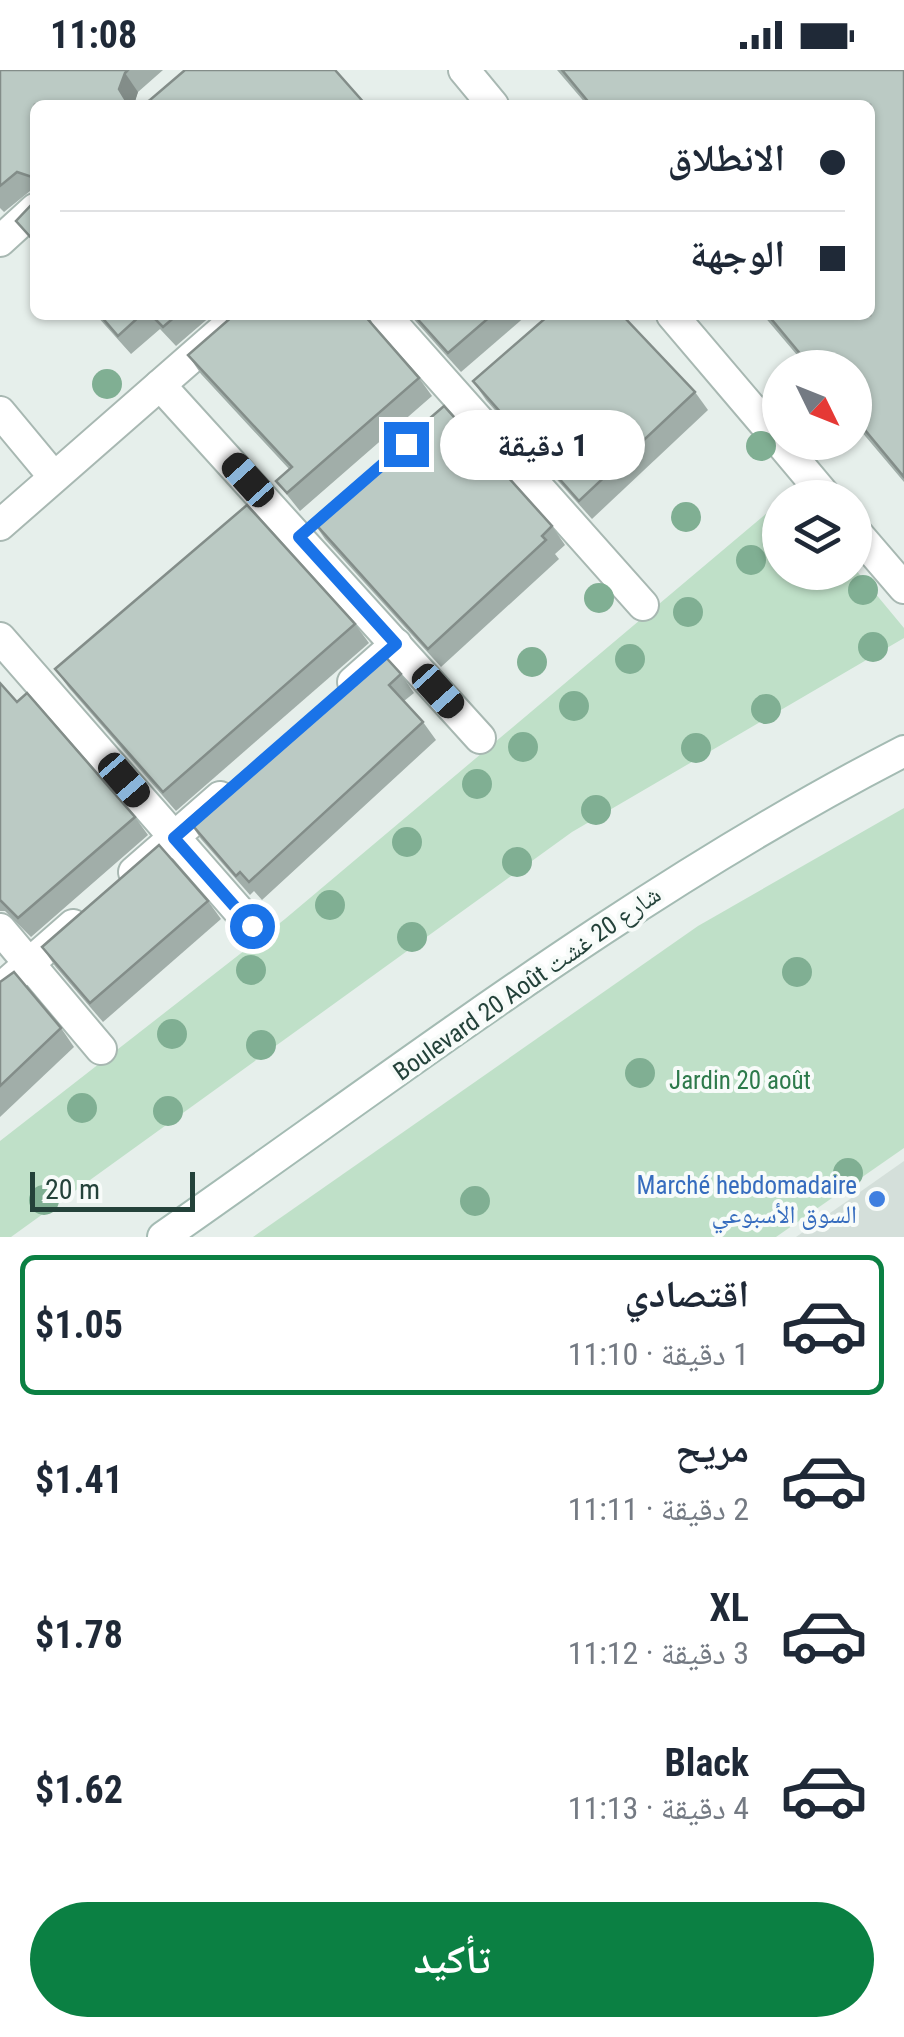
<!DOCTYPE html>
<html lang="ar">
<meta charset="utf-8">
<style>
body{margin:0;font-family:"Roboto Condensed","Noto Naskh Arabic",sans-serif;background:#f2f2f3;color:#1f2937;direction:rtl;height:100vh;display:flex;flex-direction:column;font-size:38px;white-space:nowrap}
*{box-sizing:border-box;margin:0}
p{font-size:32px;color:#747a83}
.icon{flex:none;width:55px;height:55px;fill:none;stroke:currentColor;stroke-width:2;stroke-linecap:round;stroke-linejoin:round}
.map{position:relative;height:1167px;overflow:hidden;direction:ltr}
.panel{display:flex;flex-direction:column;background:#fff;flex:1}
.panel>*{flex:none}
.top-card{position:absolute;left:30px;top:30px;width:845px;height:220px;border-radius:15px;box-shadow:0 2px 8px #0004;direction:rtl;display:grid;align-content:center;height:220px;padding:0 30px;background:#fff}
.needle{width:65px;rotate:133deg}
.fabs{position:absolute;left:762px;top:280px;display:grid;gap:20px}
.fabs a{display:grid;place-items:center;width:110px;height:110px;border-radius:50%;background:#fff;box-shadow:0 2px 8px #0004;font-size:50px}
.scale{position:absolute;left:30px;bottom:25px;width:165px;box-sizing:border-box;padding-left:10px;border:5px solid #24423a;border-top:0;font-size:28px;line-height:35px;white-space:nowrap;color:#24423a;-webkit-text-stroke:8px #f7fbf9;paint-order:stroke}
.end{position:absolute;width:45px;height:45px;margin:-22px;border:12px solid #1a73e8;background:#fff;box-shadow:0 0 0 5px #fff}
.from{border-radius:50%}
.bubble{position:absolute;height:70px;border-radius:35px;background:#fff;box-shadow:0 2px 8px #0004;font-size:32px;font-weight:700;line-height:70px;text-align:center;direction:rtl}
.car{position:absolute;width:30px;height:60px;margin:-30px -15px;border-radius:12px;box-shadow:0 0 8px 2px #0007;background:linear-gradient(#222 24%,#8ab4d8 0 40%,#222 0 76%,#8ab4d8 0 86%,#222 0)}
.top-card b{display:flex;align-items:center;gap:35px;height:95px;font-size:38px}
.top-card b+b{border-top:2px solid #e0e1e3}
.top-card i{width:25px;height:25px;background:#1f2937}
ul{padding:18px 0 0;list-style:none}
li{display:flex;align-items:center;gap:30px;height:140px;margin:0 20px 15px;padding:0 10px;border:5px solid transparent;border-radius:15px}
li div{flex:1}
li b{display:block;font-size:38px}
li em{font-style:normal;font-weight:700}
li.current{border-color:#0b8043}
li>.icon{width:90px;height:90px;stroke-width:1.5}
.cta{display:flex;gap:20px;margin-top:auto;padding:20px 30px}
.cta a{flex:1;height:115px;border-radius:60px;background:#0b8043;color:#fff;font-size:40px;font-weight:700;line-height:115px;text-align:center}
.status{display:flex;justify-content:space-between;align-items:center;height:70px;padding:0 50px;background:#fff;direction:ltr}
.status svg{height:28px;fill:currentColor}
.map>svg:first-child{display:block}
.built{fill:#d4dfda}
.green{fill:#bfe0c8}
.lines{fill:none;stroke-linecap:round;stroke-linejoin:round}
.street-casing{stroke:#a8b8b2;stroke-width:34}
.secondary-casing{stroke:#a4bbb3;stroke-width:34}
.street{stroke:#fff;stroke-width:30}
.secondary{stroke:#fff;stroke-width:30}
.tree{fill:#80af93}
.wall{fill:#a1aea9}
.shaded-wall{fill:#838d89}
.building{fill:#bbcac4;stroke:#838d89;stroke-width:2.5}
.route{stroke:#1a73e8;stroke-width:12}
.shop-dot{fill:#3f7fe0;stroke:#f7fbf9;stroke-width:4}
.labels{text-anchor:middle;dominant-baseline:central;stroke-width:8;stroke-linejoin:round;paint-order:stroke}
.street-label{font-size:25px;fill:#24423a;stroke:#f7fbf9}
.park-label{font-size:25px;fill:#2d7a4b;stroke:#f7fbf9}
.shop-label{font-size:25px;fill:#366cbe;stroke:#f7fbf9;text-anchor:end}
</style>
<div class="status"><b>11:08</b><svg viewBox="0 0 49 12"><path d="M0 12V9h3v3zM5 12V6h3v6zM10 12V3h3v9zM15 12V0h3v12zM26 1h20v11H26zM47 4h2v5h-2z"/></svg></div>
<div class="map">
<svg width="904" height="1167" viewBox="0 0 904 1167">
<rect width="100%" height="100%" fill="#e6efeb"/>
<polygon class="built" points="904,1091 904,1167 796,1167"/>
<g class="green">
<polygon points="780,432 780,502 855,499 904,558 904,568 572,762 11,1167 0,1167 0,1071 285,849"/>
<polygon points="904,738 904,1078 776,1167 253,1167 698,856"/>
</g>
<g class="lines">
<defs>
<g id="street">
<polyline points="464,0 493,35"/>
<polyline points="0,171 35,139"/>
<polyline points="385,245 643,535"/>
<polyline points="672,245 780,372"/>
<polyline points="160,315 480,668"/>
<polyline points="0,342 54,407"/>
<polyline points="780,372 827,428"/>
<polyline points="0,455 240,245"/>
<polyline points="855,461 904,518"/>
<polyline points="0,568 252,856"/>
<polyline points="353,612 396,574"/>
<polyline points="134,802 220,727"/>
<polyline points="0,859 101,979"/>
<polyline points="0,919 73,855"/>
</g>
<path id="secondary" d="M163,1167C405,998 641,816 904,681"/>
</defs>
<use href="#street" class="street-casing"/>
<use href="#secondary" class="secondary-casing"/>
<use href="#street" class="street"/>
<use href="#secondary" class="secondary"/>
</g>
<g class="tree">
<circle cx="107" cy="314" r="15"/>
<circle cx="761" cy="376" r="15"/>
<circle cx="686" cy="447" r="15"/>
<circle cx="751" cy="490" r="15"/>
<circle cx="863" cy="520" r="15"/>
<circle cx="599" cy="528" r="15"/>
<circle cx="688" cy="542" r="15"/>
<circle cx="873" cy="577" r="15"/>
<circle cx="630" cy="589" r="15"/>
<circle cx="532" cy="592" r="15"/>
<circle cx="574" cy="636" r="15"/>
<circle cx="766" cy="639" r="15"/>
<circle cx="523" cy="677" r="15"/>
<circle cx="696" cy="678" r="15"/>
<circle cx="477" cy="714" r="15"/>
<circle cx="596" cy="740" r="15"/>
<circle cx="407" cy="772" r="15"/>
<circle cx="517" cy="792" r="15"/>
<circle cx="330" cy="835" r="15"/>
<circle cx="412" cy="867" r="15"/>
<circle cx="251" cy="900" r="15"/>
<circle cx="797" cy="902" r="15"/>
<circle cx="172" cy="964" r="15"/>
<circle cx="261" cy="975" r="15"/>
<circle cx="640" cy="1003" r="15"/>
<circle cx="82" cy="1038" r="15"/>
<circle cx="168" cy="1041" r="15"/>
<circle cx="848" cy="1103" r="15"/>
<circle cx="44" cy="1130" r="15"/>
<circle cx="475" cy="1131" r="15"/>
</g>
<g class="wall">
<polygon points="0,0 163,0 138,22 134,33 141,35 366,35 35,35 35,123 30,121 4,142 0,138"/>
<polygon points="557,0 904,0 904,412 855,354 855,298 808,298 763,245 870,245 870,35 587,35"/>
<polygon points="96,245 212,245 176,276 160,259 131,284"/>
<polygon points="234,245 369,245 370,252 419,308 432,326 300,441 276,411 289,399 201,304 188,285"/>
<polygon points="410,245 527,245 461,302"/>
<polygon points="473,311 695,322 708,340 592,449 486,330"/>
<polygon points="312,450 552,456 565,475 555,484 559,489 441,597 325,469"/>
<polygon points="355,554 369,573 176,741 69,618 55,599"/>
<polygon points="401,604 414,623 404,631 423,652 436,670 262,830 254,821 250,825 201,769 188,750"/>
<polygon points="0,613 17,632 135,747 148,765 31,867 5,841 0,841"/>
<polygon points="208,831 221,849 103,952 55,896 42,877"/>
<polygon points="0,912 61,958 74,977 0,1047"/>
</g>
<polygon class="shaded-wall" points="125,3 138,22 134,35 125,29 119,19"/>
<g class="building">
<polygon points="0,0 128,0 125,3 119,19 125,29 141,35 150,30 185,0 335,0 366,35 35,35 35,108 17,102 0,116"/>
<polygon points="562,0 904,0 904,407 855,348 855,298 812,298 768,245 870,245 870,35 591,35"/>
<polygon points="35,131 35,172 16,151"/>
<polygon points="100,245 141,245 118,266"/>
<polygon points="151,245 177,245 163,257"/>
<polygon points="234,245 364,245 419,308 287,423 276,411 292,397 188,285"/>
<polygon points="414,245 492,245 448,283"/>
<polygon points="549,245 622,245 695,322 579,431 473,311"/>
<polygon points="444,336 552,456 542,466 546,470 428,579 312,450"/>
<polygon points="247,435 355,554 163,722 55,599"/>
<polygon points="381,582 401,604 389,615 423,652 249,812 240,802 236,806 188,750"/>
<polygon points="0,613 17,632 27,623 135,747 18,848 0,830"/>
<polygon points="159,775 208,831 90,933 42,877"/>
<polygon points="14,902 61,958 0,1016 0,912"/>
</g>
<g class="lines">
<polyline class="route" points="252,856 174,768 396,574 299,467 406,374"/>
</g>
<circle class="shop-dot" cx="877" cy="1129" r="10"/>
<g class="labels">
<g class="street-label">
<text transform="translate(527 913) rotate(-35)">Boulevard 20 Août شارع 20 غشت</text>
</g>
<g class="park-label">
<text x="740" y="1010">Jardin 20 août</text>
</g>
<g class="shop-label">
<text x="857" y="1115">Marché hebdomadaire<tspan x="857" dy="29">السوق الأسبوعي</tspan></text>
</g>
</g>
</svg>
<div class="fabs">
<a><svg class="needle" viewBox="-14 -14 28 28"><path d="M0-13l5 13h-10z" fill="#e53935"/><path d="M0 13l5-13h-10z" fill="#747a83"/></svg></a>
<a><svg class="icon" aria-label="layers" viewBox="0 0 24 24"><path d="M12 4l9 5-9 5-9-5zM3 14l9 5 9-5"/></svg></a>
</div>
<div class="scale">20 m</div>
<i class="end from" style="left:252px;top:856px"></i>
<i class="end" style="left:406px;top:374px"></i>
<div class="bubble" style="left:440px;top:340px;width:205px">1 دقيقة</div>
<i class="car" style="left:248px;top:410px;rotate:318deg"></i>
<i class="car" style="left:438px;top:621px;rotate:138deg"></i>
<i class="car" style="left:124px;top:710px;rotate:139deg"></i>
<div class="top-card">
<b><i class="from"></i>الانطلاق</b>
<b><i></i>الوجهة</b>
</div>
</div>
<section class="panel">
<ul>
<li class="current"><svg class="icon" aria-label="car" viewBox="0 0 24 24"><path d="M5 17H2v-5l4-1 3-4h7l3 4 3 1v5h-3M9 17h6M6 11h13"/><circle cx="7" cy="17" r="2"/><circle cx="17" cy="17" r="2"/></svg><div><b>اقتصادي</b><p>1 دقيقة · 11:10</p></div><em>$1.05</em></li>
<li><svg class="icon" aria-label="car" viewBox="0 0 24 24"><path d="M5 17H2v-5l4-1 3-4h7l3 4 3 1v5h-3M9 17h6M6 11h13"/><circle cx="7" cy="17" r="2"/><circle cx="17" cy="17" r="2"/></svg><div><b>مريح</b><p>2 دقيقة · 11:11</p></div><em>$1.41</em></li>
<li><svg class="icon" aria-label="car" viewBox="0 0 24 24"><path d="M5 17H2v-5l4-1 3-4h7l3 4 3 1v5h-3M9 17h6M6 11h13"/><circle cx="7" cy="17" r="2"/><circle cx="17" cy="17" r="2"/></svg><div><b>XL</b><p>3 دقيقة · 11:12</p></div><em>$1.78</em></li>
<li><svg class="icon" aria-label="car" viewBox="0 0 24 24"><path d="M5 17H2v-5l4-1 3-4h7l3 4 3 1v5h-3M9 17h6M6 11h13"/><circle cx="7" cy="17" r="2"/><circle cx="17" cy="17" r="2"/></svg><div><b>Black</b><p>4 دقيقة · 11:13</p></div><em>$1.62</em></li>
</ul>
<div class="cta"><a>تأكيد</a></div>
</section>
